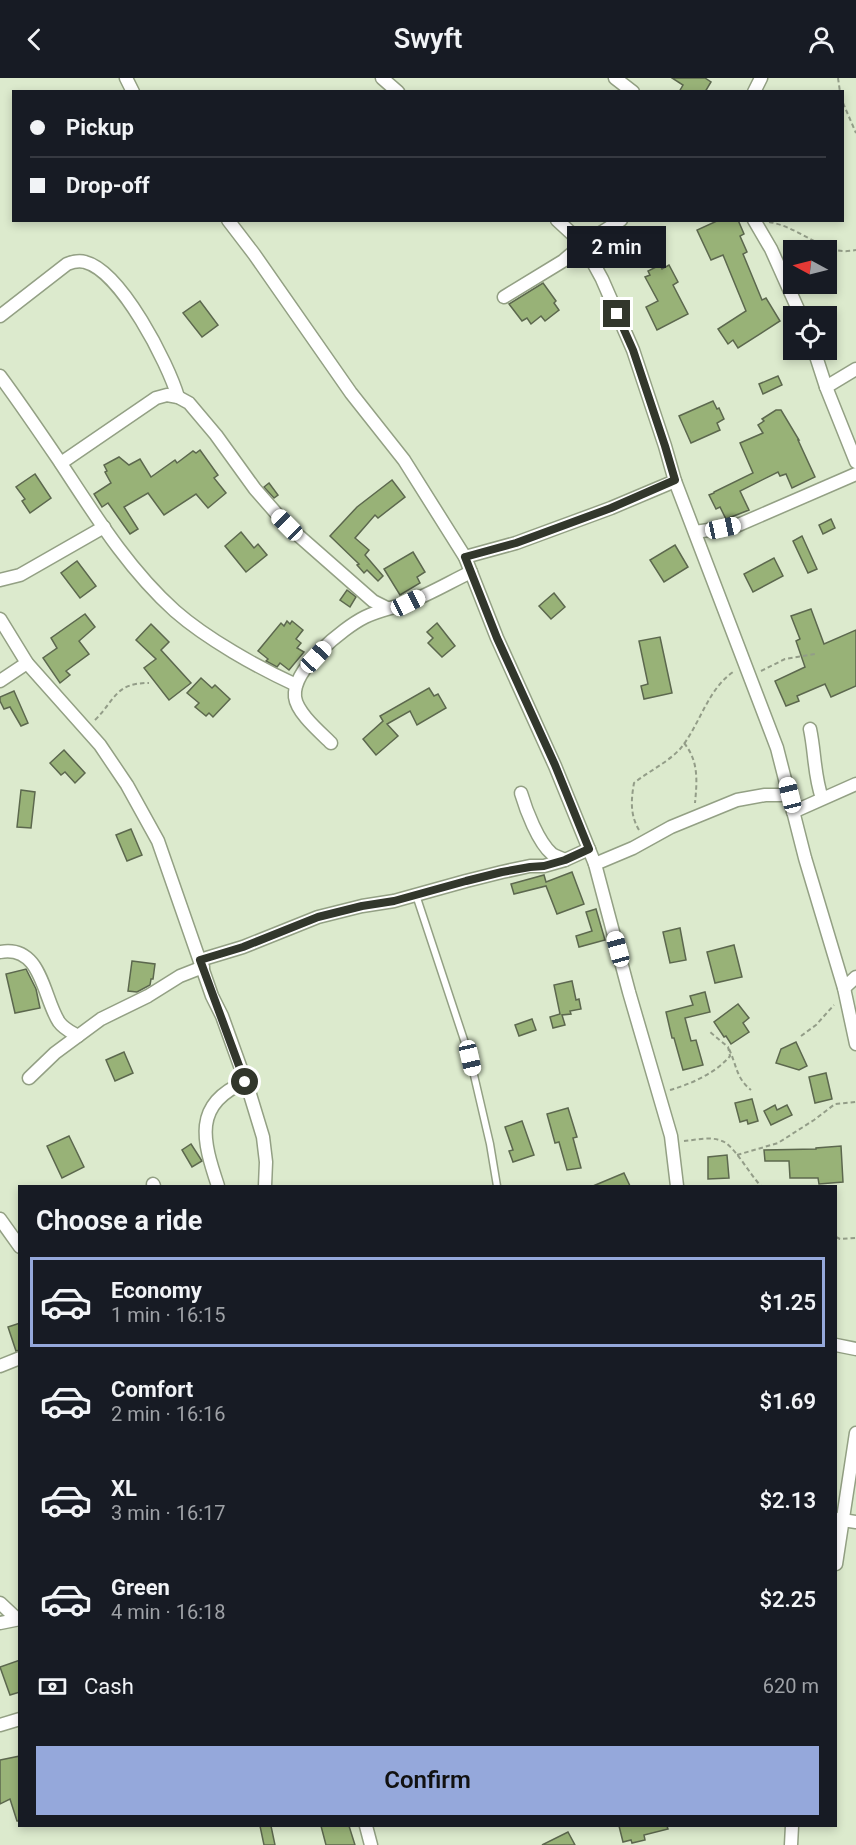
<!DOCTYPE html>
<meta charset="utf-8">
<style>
body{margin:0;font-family:Roboto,sans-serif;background:#242831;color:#f1f3f6;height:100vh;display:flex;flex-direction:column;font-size:22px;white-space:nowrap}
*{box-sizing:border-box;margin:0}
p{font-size:20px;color:#9ea1a6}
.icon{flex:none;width:33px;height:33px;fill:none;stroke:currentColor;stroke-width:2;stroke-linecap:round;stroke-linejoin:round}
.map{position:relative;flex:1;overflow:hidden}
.panel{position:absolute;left:18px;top:1107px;width:819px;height:642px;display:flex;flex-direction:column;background:#171b24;border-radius:0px;box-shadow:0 3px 9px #0003}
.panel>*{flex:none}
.top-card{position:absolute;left:12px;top:12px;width:832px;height:132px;border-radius:0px;box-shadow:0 3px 9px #0003;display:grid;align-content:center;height:132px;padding:0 18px;background:#171b24}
.needle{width:39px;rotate:277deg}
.controls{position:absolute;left:783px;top:162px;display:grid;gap:12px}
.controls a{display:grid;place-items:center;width:54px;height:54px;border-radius:0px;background:#171b24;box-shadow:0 3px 9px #0003;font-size:30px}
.end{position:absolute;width:27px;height:27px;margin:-14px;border:8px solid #32372c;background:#fff;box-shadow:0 0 0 3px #fff}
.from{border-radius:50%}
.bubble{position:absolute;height:42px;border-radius:0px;background:#171b24;box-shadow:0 3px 9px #0003;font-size:20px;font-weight:600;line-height:42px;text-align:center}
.car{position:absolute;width:18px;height:36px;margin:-18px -9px;border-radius:8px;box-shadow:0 0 4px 2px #0007;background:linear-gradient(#fff 24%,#345 0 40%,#fff 0 76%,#345 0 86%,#fff 0)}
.top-card b{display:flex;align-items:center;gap:21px;height:57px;font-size:22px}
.top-card b+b{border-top:2px solid #363941}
.top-card i{width:15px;height:15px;background:#f1f3f6}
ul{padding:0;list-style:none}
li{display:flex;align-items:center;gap:18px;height:90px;margin:0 12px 9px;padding:0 6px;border:3px solid transparent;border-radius:0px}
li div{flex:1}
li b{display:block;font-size:22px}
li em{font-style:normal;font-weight:600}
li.on{border-color:#95a8db}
li>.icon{width:54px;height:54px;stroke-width:1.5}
h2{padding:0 18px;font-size:27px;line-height:72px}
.pay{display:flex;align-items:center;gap:15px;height:66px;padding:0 18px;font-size:22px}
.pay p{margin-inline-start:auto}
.primary-button{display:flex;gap:12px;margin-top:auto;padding:12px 18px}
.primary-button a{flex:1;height:69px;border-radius:0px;background:#95a8db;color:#111;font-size:24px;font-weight:600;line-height:69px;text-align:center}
header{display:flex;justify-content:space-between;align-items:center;height:78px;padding:0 18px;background:#171b24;font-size:27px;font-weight:600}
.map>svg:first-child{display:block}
.building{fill:#98b277;stroke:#5c684e;stroke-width:1.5}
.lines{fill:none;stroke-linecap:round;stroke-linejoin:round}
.service-casing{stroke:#93a084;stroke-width:9}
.minor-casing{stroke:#93a084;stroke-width:15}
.path{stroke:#939d88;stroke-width:2;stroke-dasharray:4.5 3;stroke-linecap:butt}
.service{stroke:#fff;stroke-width:6}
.minor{stroke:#fff;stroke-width:12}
.route{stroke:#32372c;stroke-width:8}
</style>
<header><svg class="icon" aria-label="back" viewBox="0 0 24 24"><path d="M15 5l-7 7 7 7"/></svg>Swyft<svg class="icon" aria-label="person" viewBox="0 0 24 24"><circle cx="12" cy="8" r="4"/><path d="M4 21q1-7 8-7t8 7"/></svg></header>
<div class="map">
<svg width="856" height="1767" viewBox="0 0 856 1767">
<rect width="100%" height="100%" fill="#dceacd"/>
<g class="building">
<polygon points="672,0 705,0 711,4 705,14 679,14 683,7"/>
<polygon points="719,142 738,142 744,156 740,158 747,174 743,176 762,222 766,220 780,243 738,270 733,262 728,266 718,251 746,233 723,177 711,182 697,152"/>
<polygon points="660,187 662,191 669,187 678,204 673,207 688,236 657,252 646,229 658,223 645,199 650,197 648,193"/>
<polygon points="543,205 556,223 554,225 559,232 545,243 541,238 531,246 527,240 522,243 509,226"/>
<polygon points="200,223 218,247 202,259 183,235"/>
<polygon points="778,298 782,307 763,316 759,306"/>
<polygon points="713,323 717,331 719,330 724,341 717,345 720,352 691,365 679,338"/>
<polygon points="776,332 781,332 799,362 798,362 815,399 792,410 786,396 780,398 778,394 740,413 749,432 726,441 720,429 716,431 709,417 714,415 714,414 753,395 740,365 763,355 758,347 764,343 762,341"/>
<polygon points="200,372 218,397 214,400 226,415 208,430 196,416 164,437 148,415 124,429 138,451 130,456 108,425 102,429 94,416 111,405 105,394 107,393 104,387 119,379 129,387 140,381 151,399 175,382 177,385 193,373 196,375"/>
<polygon points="35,396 51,420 30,435 22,423 25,421 16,409"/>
<polygon points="392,402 405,419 378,440 375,437 355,460 369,472 365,477 383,498 378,503 367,492 364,495 357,487 359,486 330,458 357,429"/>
<polygon points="269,405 278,417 274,420 264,409"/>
<polygon points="831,441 835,450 823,456 819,447"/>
<polygon points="241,454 254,470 258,466 267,477 246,494 225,468"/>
<polygon points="802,458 817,491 808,495 793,463"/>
<polygon points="675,467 688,489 664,504 650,482"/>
<polygon points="413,474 425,494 417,499 420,505 400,517 384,491"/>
<polygon points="774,480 783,498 753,514 744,496"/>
<polygon points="77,483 96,508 80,520 61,495"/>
<polygon points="347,512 356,519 350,529 340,522"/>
<polygon points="554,515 565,529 551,541 539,528"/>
<polygon points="811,531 824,566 856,552 856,608 831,619 825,606 797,618 799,623 786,628 775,603 805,589 796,563 800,561 791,538"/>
<polygon points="85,536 95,549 79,563 89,576 66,593 70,597 60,605 43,580 57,570 51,560"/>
<polygon points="287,543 290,546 292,543 303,552 296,561 301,565 297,570 304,574 289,592 280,585 277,589 266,583 268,581 258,573 281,545 284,548"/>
<polygon points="437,545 455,568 442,579 428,565 433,560 427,554"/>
<polygon points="151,546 169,564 161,572 191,605 169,622 144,590 156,581 136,562"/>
<polygon points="660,559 672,615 644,621 641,608 648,606 639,563"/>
<polygon points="201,600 212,610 215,607 230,621 213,639 209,635 206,638 195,629 199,625 187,615"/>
<polygon points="429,610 434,618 438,616 446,630 417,647 410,633 387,646 398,658 376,677 363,661 383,643 380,638"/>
<polygon points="14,613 28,645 21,648 10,629 4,631 0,623 0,619"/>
<polygon points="64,672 85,695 75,705 65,694 61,697 50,685"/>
<polygon points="21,712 35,714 31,750 17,749"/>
<polygon points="131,751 142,777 127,783 116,757"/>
<polygon points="572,794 584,826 557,836 546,808 514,816 511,806 544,797 546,804"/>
<polygon points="596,831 605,862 579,869 576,858 592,853 586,834"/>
<polygon points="680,850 686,882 670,885 663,854"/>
<polygon points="734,867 742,899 715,905 707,874"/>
<polygon points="132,883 155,886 153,901 151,901 150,907 137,914 128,913"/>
<polygon points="26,891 36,911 40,930 15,935 6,896"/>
<polygon points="572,903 576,922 579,921 581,931 570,933 571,936 562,937 565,947 553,950 550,939 560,936 554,907"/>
<polygon points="705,914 710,934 685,940 691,963 696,962 703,987 683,992 674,960 672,960 666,934 693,927 690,918"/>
<polygon points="738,926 749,940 743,945 749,954 731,966 726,958 724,959 714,944"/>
<polygon points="532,941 536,952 519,958 515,947"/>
<polygon points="796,964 807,988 799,992 776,985 781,971"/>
<polygon points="124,974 133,995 115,1003 106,982"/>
<polygon points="826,995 832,1021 815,1025 809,999"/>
<polygon points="752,1021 758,1043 748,1046 747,1042 740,1044 735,1025"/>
<polygon points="775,1027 777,1032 787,1027 792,1037 771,1047 764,1033"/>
<polygon points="568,1030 577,1059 573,1060 581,1090 567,1092 559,1064 555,1065 547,1036"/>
<polygon points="522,1043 534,1077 513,1084 509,1073 513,1072 505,1049"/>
<polygon points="69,1058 84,1089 62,1100 47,1068"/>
<polygon points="191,1066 202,1083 192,1089 182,1072"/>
<polygon points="841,1068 843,1104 819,1106 818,1100 790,1100 789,1083 765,1083 764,1072 816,1071 816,1070"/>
<polygon points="727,1077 729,1100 708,1101 708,1079"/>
<polygon points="624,1095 630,1108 593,1108"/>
<polygon points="20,1245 20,1272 16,1273 8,1249"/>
<polygon points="20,1582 20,1614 10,1617 0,1589"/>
<polygon points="20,1678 20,1743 17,1743 10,1721 0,1726 0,1682"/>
<polygon points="260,1748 271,1748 275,1767 264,1767"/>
<polygon points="321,1748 349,1748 355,1767 326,1767"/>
<polygon points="619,1748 667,1748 668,1751 644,1757 645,1762 632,1765 631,1762 623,1764"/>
<polygon points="568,1754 575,1767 542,1767"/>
</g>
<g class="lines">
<defs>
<polyline id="service" points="416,817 470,980 490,1066 497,1108"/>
<g id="minor">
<polyline points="126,0 133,14"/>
<polyline points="382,0 398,14"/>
<polyline points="615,0 633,14"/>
<polyline points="754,14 761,0"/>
<polyline points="228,142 254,176 351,315 404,382 465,479 497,560 555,688 595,786 629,914 671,1058 677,1108"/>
<polyline points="557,142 583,166 602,201 633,272 665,368 675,403 777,670 805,780 844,910 856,966"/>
<polyline points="754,142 771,171 801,238"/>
<polyline points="504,219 563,183 583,166 621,142"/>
<path d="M0,238L67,186C72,184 79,182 85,184C121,193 168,285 178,319"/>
<polyline points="814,272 826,309 856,384"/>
<path d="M0,298C20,325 39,353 58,381C93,434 127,490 175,533C207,561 257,589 296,607"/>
<polyline points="826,309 856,291"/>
<polyline points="61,385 156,320 167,317 178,319 189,325 216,357 255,411 276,435 299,458 373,523 387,530"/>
<polyline points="695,454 736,448 856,396"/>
<polyline points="465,479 516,465 611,430 675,403"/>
<polyline points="0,502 20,497 104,449"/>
<polyline points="0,541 27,585 100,667 127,707 158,763 212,918 222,938 249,1013 263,1059 266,1084 265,1108"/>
<polyline points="0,603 27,585"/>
<path d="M810,651C815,674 814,698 822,720"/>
<path d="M331,665C320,654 297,635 295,619C292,591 343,550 365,539C379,532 394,530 409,524C430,516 450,504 471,494"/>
<path d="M521,715C526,732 538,764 552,776C555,778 561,780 565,782"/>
<polyline points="793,734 856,706"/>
<polyline points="595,786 633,770 671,749 737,722 765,717 790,717"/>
<path d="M0,874C42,866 43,920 59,944C64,951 71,954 78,958"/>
<polyline points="200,882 243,869 318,839 362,828 394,823 466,803 502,794 530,788 544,788 565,782 589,771"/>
<polyline points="844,910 856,899"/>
<polyline points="29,1000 55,975 101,941 148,918 180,898 203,889"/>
<polyline points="153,1106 154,1108"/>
<path d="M218,1108C203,1063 192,1026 245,1004"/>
<polyline points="0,1141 20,1169"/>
<polyline points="836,1267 856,1271"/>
<polyline points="0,1288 20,1280"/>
<polyline points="836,1441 856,1444"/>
<polyline points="836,1486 856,1355"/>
<polyline points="0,1525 16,1540"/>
<polyline points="0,1545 20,1541"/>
<polyline points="0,1647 20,1641"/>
<polyline points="366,1748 371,1767"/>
<polyline points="791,1767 792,1748"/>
</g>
</defs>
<use href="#service" class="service-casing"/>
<use href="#minor" class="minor-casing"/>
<g class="path">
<polyline points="838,0 840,14"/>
<polyline points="843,25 856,55"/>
<path d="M769,144C794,148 813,166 836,172C843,174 850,173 856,172"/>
<polyline points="761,593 785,581 815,576"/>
<path d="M95,642C116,621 115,605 149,605"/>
<path d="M684,665C699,683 697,704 695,725"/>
<path d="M639,752C630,737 631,722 634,705C649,693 667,685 680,671C700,647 707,612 733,594"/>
<polyline points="801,958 816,947 834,927"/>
<path d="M729,971C737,988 736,1000 751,1012"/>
<path d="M670,1012C691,1006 716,995 730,978L728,969L710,954"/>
<path d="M684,1063C696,1062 710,1058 722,1063C734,1067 750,1097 761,1108"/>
<polyline points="737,1077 778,1065 814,1042 835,1026 856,1024"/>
<polyline points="836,1159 840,1161 856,1160"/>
</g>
<use href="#service" class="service"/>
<use href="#minor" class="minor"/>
</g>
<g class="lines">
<polyline class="route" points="245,1004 200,882 243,869 318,839 362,828 394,823 466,803 502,794 530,789 544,788 565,782 589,771 555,687 497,560 465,479 516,465 611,430 675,402 665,368 633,272 617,236"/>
</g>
</svg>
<div class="controls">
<a><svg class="needle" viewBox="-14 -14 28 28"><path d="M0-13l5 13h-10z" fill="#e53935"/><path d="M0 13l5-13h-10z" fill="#9ea1a6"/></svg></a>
<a><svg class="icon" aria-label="locate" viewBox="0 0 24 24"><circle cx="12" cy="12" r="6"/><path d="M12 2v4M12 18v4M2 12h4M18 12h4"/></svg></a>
</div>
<i class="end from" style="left:245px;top:1004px"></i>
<i class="end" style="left:617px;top:236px"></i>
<div class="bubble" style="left:567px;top:148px;width:99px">2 min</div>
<i class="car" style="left:287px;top:447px;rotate:315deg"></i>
<i class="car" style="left:723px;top:450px;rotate:78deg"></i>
<i class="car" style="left:408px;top:525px;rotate:64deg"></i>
<i class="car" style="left:316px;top:579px;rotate:43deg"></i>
<i class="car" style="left:790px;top:717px;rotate:346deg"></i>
<i class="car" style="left:618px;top:871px;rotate:345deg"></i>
<i class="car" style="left:470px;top:980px;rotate:167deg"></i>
<div class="top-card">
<b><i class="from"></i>Pickup</b>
<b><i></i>Drop-off</b>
</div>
<section class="panel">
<h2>Choose a ride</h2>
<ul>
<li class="on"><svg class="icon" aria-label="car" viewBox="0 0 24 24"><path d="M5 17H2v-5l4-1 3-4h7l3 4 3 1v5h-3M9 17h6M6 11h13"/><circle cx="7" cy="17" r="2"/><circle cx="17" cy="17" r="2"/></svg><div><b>Economy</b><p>1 min · 16:15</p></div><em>$1.25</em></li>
<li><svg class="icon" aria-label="car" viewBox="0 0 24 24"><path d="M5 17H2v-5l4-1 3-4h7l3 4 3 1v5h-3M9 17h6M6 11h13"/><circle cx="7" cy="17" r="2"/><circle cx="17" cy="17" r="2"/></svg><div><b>Comfort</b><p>2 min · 16:16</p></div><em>$1.69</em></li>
<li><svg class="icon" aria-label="car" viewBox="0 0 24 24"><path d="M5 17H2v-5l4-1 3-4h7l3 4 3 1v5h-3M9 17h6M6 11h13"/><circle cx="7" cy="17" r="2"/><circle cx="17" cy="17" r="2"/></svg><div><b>XL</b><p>3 min · 16:17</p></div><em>$2.13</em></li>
<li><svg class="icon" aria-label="car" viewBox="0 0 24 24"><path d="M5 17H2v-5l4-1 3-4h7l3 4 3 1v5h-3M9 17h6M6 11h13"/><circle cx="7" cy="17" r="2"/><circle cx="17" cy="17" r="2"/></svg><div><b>Green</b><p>4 min · 16:18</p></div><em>$2.25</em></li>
</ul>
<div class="pay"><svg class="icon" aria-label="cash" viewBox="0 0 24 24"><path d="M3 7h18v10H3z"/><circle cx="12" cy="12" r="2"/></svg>Cash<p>620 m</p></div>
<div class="primary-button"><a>Confirm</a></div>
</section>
</div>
